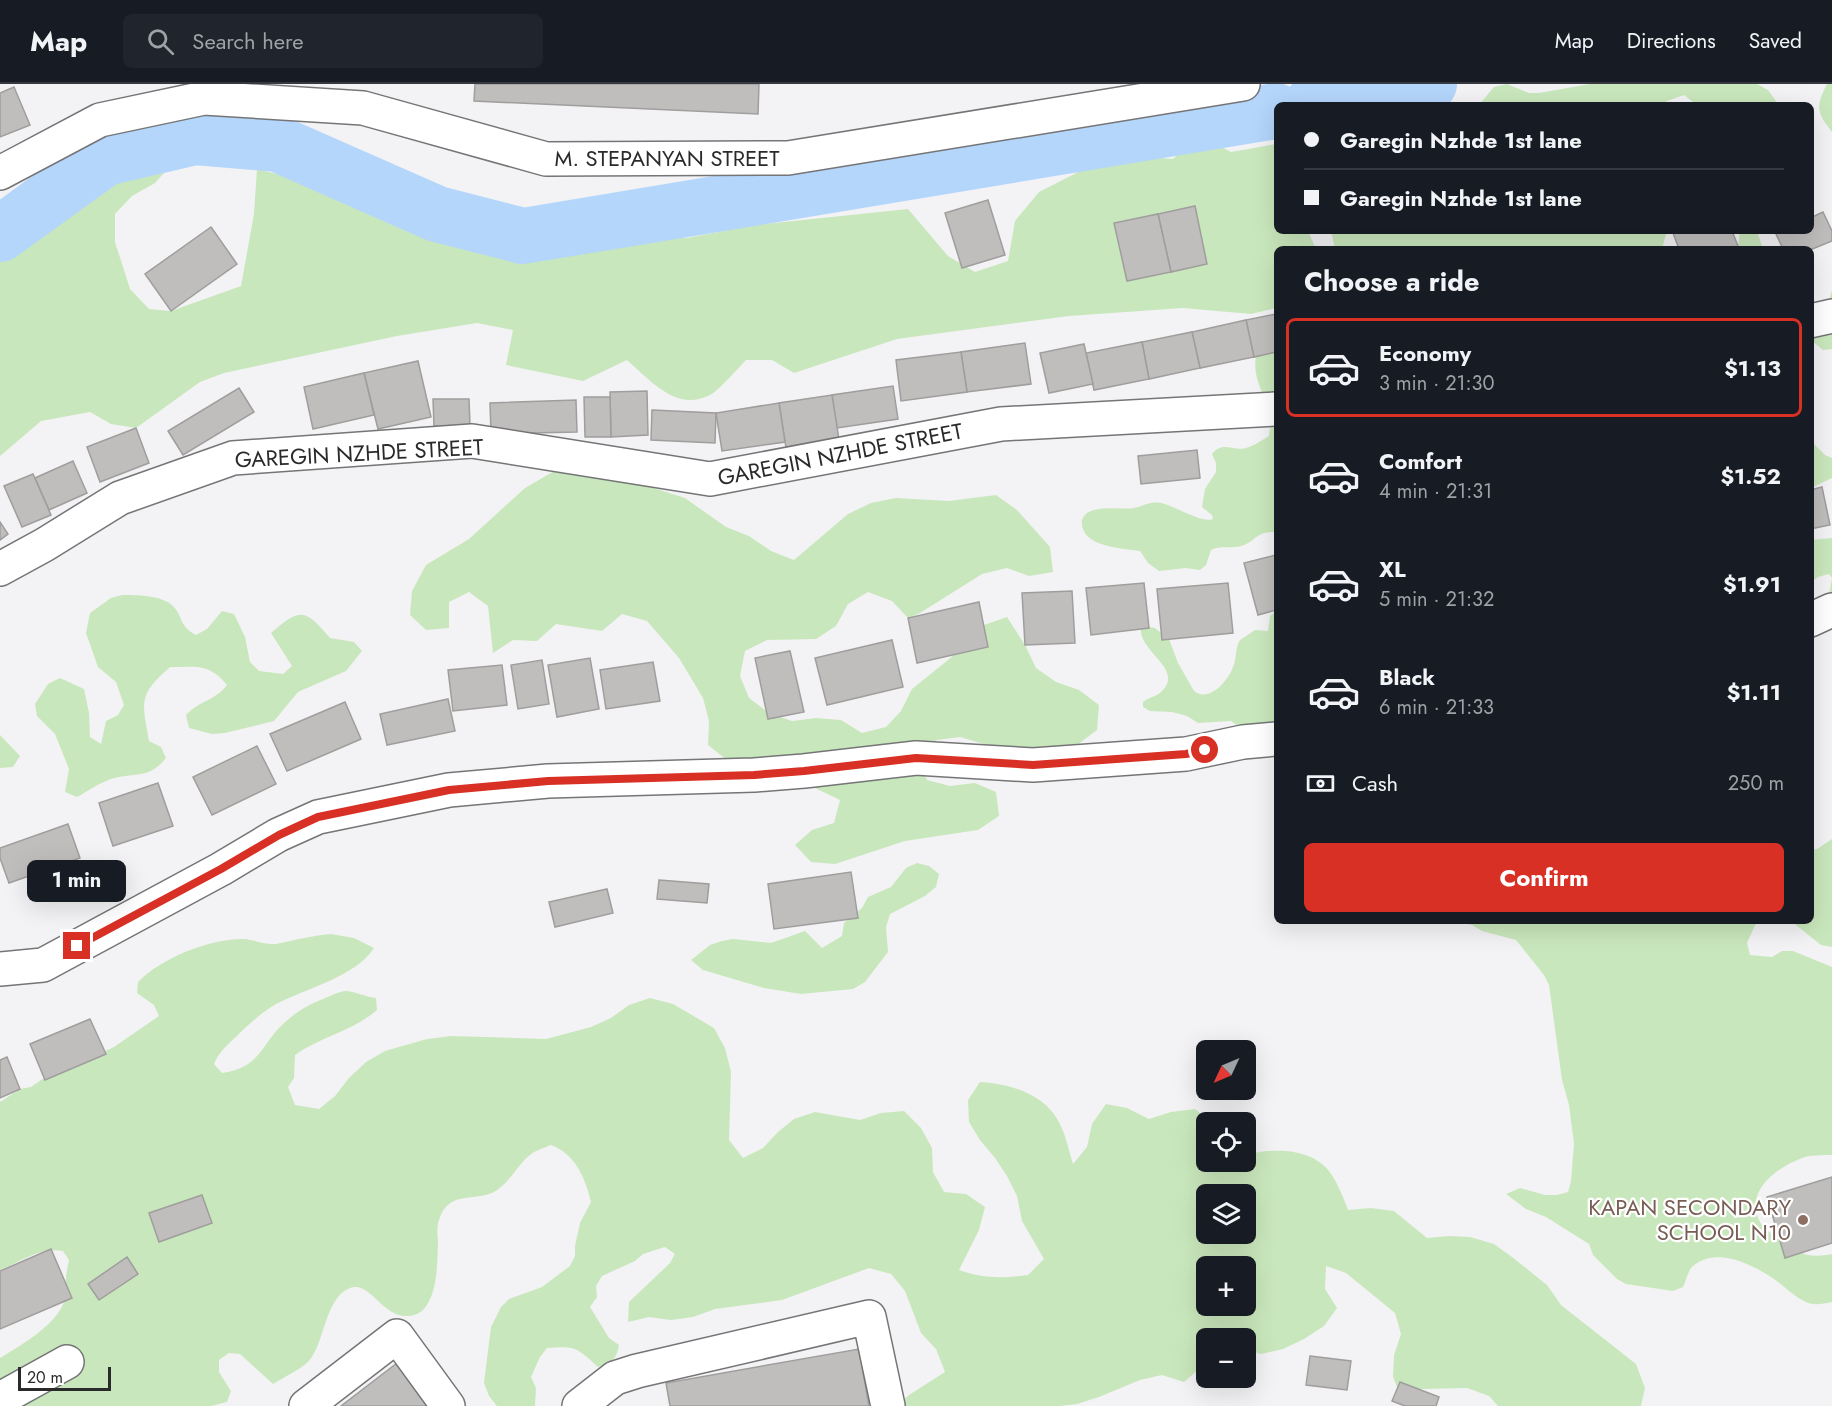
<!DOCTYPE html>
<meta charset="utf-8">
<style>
body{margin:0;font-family:Jost,sans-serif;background:#20242c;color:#f1f3f6;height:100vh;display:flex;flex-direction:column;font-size:22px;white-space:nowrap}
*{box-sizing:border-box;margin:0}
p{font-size:20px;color:#9ea1a6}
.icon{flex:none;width:33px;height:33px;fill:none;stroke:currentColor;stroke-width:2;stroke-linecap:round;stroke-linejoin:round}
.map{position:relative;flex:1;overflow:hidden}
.sheet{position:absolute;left:1274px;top:162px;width:540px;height:678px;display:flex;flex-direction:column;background:#171b24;border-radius:9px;box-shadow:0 6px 24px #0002}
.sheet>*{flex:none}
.top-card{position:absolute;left:1274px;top:18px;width:540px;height:132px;border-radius:9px;box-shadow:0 6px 24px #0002;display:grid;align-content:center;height:132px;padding:0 30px;background:#171b24}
.needle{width:39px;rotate:226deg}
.controls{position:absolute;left:1196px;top:956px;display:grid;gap:12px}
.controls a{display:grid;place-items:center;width:60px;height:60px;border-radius:9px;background:#171b24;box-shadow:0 6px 24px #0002;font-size:30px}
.scale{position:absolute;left:18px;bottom:15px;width:93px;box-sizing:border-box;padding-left:6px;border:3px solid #2a2a2b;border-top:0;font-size:16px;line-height:21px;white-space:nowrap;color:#2a2a2b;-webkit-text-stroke:4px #fff;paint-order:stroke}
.end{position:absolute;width:27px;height:27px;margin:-14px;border:8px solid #d93025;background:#fff;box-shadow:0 0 0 3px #fff}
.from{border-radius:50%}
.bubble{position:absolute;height:42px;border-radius:9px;background:#171b24;box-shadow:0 6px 24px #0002;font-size:20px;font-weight:700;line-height:42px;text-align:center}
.top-card b{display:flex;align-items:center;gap:21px;height:57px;font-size:22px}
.top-card b+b{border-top:2px solid #363941}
.top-card i{width:15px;height:15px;background:#f1f3f6}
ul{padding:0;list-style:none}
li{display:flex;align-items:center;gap:18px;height:99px;margin:0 12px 9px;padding:0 18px;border:3px solid transparent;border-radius:9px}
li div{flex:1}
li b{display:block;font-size:22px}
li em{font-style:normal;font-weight:700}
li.on{border-color:#d93025}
li>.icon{width:54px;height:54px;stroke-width:1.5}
h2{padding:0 30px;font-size:27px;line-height:72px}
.pay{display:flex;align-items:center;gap:15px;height:66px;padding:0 30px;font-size:22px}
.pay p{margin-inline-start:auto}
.cta{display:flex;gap:12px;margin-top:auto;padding:12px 30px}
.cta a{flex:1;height:69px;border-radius:9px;background:#d93025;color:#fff;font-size:24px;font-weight:700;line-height:69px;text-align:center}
header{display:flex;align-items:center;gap:36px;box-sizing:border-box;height:84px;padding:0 30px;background:#171b24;border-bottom:2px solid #363941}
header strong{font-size:28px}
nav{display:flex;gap:33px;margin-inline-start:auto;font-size:21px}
.search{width:420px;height:54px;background:#20242c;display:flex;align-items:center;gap:15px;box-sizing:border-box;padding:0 21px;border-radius:9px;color:#9ea1a6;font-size:22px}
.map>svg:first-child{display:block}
.green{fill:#c9e7bc;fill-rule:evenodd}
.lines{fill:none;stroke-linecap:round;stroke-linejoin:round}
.river{stroke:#b4d6fb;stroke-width:56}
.building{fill:#c0bdbd;stroke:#a09e9d;stroke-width:1.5}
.minor-casing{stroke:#757577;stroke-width:36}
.minor{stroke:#fff;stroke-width:33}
.route{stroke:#d93025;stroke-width:8}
.education-dot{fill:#8d6e63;stroke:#fff;stroke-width:2}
.labels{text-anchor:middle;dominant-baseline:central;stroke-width:4.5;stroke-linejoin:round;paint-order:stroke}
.street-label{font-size:22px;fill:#2a2a2b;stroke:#fff}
.education-label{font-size:22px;fill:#785e54;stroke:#fff;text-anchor:end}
</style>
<header>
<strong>Map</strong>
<div class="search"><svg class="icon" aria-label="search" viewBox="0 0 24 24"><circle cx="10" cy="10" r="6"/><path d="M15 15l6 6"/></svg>Search here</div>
<nav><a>Map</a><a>Directions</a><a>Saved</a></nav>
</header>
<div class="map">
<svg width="1832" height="1322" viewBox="0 0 1832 1322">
<rect width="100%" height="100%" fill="#f3f3f5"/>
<g class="green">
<polygon points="1507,0 1529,9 1539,9 1590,0 1757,0 1768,6 1776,17 1774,21 1697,21 1684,11 1667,17 1661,21 1479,21 1494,3"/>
<path d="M1827,0H1832V48C1817,29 1815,23 1827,0Z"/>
<path d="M130,52L172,80L155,99L132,112L115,130V158L130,205L149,225L171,227L241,202L254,130L257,85L374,115L465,132L524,152L687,154L755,141L908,125L948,172L975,188L1008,177L1015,137L1039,108L1092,81L1133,72L1173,75L1185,64L1206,57L1214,59L1231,68L1276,60V147H1308L1316,165H1276V224L1251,230L1183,224L1069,232L897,255L794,289L772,276H746C738,284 718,308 708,312C675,327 650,296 627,276L583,297L506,281L513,246L477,239L397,252L224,289L200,298L136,344L111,340L90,328L41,337L0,372V160C32,114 84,83 130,52Z"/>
<polygon points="1331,147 1667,147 1662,165 1335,165"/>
<polygon points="1740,147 1757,147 1763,165 1735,165 1738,162"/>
<polygon points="1832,206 1832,265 1823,266 1811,256 1811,243 1828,220"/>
<path d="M1272,267L1276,270V448C1253,448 1257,458 1241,462C1231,465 1220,461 1211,466L1206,481L1200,486L1186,484L1159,487L1148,479L1140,467C1122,464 1079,463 1082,436C1083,434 1084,431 1087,429C1100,421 1120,426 1134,424C1143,422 1151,417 1161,419C1175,422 1203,440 1213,435L1212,431L1202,423L1205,405L1216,388V379L1212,370C1223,356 1235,368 1246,364C1254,362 1262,356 1269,352C1270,344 1271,336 1269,328C1264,308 1252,294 1256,272Z"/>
<polygon points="1814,360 1825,371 1832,374 1832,394 1811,404 1811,361"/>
<polygon points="568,379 591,384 685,414 726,443 749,452 771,467 794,476 848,430 871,419 896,414 949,417 996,411 1017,426 1050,463 1053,488 1029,492 1007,484 982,490 920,529 908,534 892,517 868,508 848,520 836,542 816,555 767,556 745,567 740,592 749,614 769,629 792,637 816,634 841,636 862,649 886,643 901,627 912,605 969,559 984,541 1007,533 1025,561 1036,584 1056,598 1079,606 1099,621 1097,646 1077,661 1028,675 1005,673 984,660 960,653 937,656 916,667 916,674 927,696 950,702 975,699 996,708 999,732 978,746 905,757 835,780 811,778 795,761 812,746 834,739 840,716 796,695 727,676 708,661 709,637 703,614 679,574 647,537 622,530 602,547 556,540 537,557 513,556 493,569 488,522 469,508 449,518 449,544 426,546 410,531 412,507 426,481 469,455 525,404"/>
<polygon points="1832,454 1832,519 1829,511 1832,494 1829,490 1818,493 1811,498 1810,456"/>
<path d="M122,511C136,511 162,511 173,522C184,534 178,541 196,551L207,545L222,527L234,530L245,553L250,578L259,587L283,590L292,582L271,549C301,523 305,525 330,554L354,558L362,567L346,587L298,608L274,637L225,649L212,650L189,644L186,631C199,617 216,616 227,601C209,579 197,583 170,583C138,611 142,618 149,657L161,663L166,674C149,696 133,688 111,695C99,699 88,707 77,713L65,708L69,685L55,650L37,632L35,620L48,600L60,594L84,605L89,629L90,653L101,660L106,637L118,631L124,621L116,598L98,583L86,549L90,529L111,514Z"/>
<path d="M1276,527V650L1245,647L1231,637L1198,639L1187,632L1172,628L1150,627L1143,623V618C1149,613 1157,613 1163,606C1183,584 1138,567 1141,544L1144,542L1155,544L1169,555L1178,579L1194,607C1209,619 1228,597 1233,583C1237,574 1235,563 1240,556L1255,546L1268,547L1270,532Z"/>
<polygon points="0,651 20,672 13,683 0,684"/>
<polygon points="1832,755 1832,863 1821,861 1791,837 1810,837 1811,766 1817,765"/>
<polygon points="917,779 929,782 939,790 936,803 925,812 890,830 886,843 888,868 865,898 853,905 801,910 764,904 703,886 691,876 710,861 722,857 733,855 771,859 805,847 822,864 842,852 844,839 862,824 868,813 891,803 906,784"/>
<path d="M1450,837H1755L1756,839L1747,859L1750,871L1772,873L1782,867H1793L1832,883V1071C1825,1071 1816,1071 1809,1072C1782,1079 1742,1106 1760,1138C1763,1144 1772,1150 1777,1154C1793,1169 1810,1175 1832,1170V1218C1826,1219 1819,1221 1813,1220C1798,1218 1784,1201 1771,1193C1749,1179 1716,1163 1693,1182C1688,1186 1686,1197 1683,1203L1673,1207L1626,1200L1617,1195L1593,1171L1589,1160L1546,1133L1526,1125L1506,1110L1520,1104L1545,1111H1557L1568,1108L1571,1097L1574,1060L1569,1021L1562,996L1549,901L1544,891L1516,856L1482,847L1472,841Z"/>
<path d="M331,850L354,854L374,864C357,892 305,905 276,920C262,928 248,941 237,952C227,961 219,968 214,980L222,989C261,984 260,961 284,939C295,929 309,920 323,915C330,912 338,908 345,907C355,907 365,913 376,914L377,926C353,947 320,953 295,971L294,994L288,1003L295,1021L319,1025L335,1012L349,994L366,978L385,967L427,955L451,952L546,955L591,943L611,934L629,921L650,914L673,920L714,944L725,964L731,988L729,1056L743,1074L763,1064L778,1048L794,1035L815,1028L860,1036L881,1029L904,1027L921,1044L932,1064L933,1088L944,1108L966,1110L985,1123L979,1146L959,1186C983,1195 1004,1194 1028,1191L1044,1175L1022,1137L1017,1112L1007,1092L995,1074L980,1056L969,1038L968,1016L980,998C1010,1000 1045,1009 1060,1040C1066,1052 1069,1067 1073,1080L1087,1063L1092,1040L1106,1020L1127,1024L1149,1035L1171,1028L1195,1025L1212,1038H1206V1077H1245V1071C1272,1064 1310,1063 1329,1087C1338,1099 1343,1113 1348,1126L1371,1124L1394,1127L1427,1154L1449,1152L1470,1153L1494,1160L1512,1173L1547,1201L1561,1221L1636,1280L1645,1304L1641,1322H1498L1489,1312L1467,1304L1421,1305L1401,1313L1393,1293L1394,1271L1401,1250L1395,1229L1346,1189L1326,1182L1325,1205L1337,1224L1324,1242L1304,1255L1283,1265L1261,1270L1245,1265V1254H1206V1279L1184,1298L1162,1291L1140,1296L1099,1313L1077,1320L1060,1322H897L909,1311L945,1288L936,1265L921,1249L905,1207L891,1190L869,1184L782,1216L715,1225L693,1233L671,1236L649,1233L628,1238L629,1218L670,1179L675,1170L665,1163L643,1170L635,1177L602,1192L596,1202L597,1213L590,1223L609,1254L619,1261C617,1275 611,1279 598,1283C576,1263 576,1262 547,1264L540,1273L531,1293L536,1304L535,1322H497L489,1312L484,1299L491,1243L501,1223L509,1215L542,1203L570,1182L575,1172V1162L580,1139L591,1118C585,1093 575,1070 551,1061C544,1064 536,1066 530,1071C517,1081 509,1101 492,1109C472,1117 448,1107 439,1136C436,1145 438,1151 438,1159C437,1180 438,1208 424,1225C420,1229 414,1232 408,1232C382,1234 371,1197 350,1204C324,1214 325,1261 308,1278C298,1287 284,1293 273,1300L240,1270L229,1269L219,1276V1288L231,1307L227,1318L211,1322H0V1274C20,1262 56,1241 64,1218C67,1210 64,1203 66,1194C66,1188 68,1182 69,1176L63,1167C39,1163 21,1178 0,1186V1018L20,1005L31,1003L58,984L93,973L114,963L159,932L154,921L137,909L138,898C161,874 211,854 244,855C256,856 264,861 276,860C296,856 310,852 331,850ZM1206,1110H1245V1149H1206ZM1206,1182H1245V1221H1206Z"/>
</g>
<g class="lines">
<g class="river">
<polyline points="1311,21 1429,0"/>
<polyline points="0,150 105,74 195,53 278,60 437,130 523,152 1276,27"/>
</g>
</g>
<g class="building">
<polygon points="475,0 759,0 758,30 474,17"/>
<polygon points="14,3 30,41 0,53 0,9"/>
<polygon points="988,116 1005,171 962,184 945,129"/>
<polygon points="1195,122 1207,180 1171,188 1158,130"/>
<polygon points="1823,128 1832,147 1832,157 1810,166 1783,165 1776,150 1782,147 1810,147 1810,134"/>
<polygon points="1158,130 1171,188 1127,197 1114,139"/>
<polygon points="211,143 237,180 171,227 145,190"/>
<polygon points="1678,147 1732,147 1738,162 1730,165 1679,165 1673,149"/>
<polygon points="1276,230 1276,268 1254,273 1246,236"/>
<polygon points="1246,236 1254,273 1200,284 1192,248"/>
<polygon points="1192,248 1200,284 1149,295 1142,258"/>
<polygon points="1142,258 1149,295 1094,306 1086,269"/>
<polygon points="1025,259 1031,300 967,308 961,268"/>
<polygon points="1084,260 1093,300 1049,309 1040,269"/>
<polygon points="961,268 967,308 901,317 896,276"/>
<polygon points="418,277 431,333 378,345 364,289"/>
<polygon points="364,289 374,331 313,345 304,303"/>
<polygon points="893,302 898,335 837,344 832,311"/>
<polygon points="239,304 254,328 183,371 168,347"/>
<polygon points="647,307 648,351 611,353 610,308"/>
<polygon points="832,311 840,362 787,370 779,319"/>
<polygon points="584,313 610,313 611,353 585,353"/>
<polygon points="433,315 469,315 470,342 434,342"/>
<polygon points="576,316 577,348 491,350 490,319"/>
<polygon points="779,319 785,358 722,367 716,329"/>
<polygon points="652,326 716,329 715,359 651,356"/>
<polygon points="136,344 149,379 100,398 87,363"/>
<polygon points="1197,366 1200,394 1141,400 1138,372"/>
<polygon points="73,377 87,409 49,426 35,394"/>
<polygon points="33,390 51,431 22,443 4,402"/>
<polygon points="1822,403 1830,441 1810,445 1810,406"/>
<polygon points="0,438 8,450 0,456"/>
<polygon points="1276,471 1276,526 1258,531 1244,479"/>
<polygon points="1144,499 1149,544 1091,551 1086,504"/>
<polygon points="1228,499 1233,549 1162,556 1157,505"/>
<polygon points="1072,507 1075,559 1025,561 1022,509"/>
<polygon points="979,518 988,563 917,579 908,534"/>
<polygon points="892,556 903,603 827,621 815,574"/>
<polygon points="790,567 804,628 768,635 755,574"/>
<polygon points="590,574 599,625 557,633 548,581"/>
<polygon points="542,576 549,620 518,625 511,581"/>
<polygon points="653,578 660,617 606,625 600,586"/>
<polygon points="502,581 507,621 453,627 448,586"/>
<polygon points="448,615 455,647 387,661 380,630"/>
<polygon points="345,618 361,655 287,687 270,650"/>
<polygon points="257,662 276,700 212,731 193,693"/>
<polygon points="158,699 173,742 113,762 99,719"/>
<polygon points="68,740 80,774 9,799 0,774 0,764"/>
<polygon points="851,788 858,834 774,845 768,800"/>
<polygon points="659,796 709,800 707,819 657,815"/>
<polygon points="607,805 613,829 555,843 549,818"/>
<polygon points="90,935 106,970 45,996 30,960"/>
<polygon points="7,973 20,1005 0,1014 0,976"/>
<polygon points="1832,1093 1832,1159 1785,1174 1767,1113"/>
<polygon points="202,1111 212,1139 159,1158 149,1129"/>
<polygon points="51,1165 72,1214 0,1245 0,1187"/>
<polygon points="127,1173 138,1190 99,1216 88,1200"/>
<polygon points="859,1265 869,1322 670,1322 666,1299"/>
<polygon points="1310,1272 1351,1277 1347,1306 1306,1301"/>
<polygon points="397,1279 430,1322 341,1322"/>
<polygon points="1400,1298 1439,1313 1436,1322 1405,1322 1392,1317"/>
</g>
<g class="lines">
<defs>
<g id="minor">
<polyline points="0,89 100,36 204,14 363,24 546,75 788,74 1243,0"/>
<polyline points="1810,237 1832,232"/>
<polyline points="0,485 44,461 120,414 233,374 472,357 710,395 1001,340 1276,325"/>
<polyline points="1810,536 1832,526"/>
<polyline points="0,885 43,881 221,785 278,751 318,733 449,706 548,697 754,691 804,687 916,674 1033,681 1186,670 1243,658 1276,655"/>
<polyline points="0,1315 67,1278"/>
<polyline points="306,1322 397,1252 448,1322"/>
<polyline points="579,1322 615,1294 637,1287 869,1233 888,1322"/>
</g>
</defs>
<use href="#minor" class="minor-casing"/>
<use href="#minor" class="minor"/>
</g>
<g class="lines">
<polyline class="route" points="77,862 221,785 279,751 318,733 449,706 548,697 754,691 804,687 916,674 1033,681 1186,670 1205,666"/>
</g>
<circle class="education-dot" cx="1803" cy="1136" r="6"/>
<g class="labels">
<g class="street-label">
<text x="667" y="74">M. STEPANYAN STREET</text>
<text transform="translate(359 369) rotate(-3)">GAREGIN NZHDE STREET</text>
<text transform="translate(840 370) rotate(-11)">GAREGIN NZHDE STREET</text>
</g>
<g class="education-label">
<text x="1791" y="1123">KAPAN SECONDARY<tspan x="1791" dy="25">SCHOOL N10</tspan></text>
</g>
</g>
</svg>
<div class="controls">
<a><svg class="needle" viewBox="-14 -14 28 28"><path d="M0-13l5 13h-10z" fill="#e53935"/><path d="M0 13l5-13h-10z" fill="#9ea1a6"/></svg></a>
<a><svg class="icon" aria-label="locate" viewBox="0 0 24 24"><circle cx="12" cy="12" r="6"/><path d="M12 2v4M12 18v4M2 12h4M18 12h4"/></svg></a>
<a><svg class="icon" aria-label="layers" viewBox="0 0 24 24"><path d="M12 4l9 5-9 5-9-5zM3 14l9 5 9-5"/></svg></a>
<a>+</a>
<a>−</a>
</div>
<div class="scale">20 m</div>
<i class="end from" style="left:1205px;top:666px"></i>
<i class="end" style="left:77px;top:862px"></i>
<div class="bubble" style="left:27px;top:776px;width:99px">1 min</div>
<div class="top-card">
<b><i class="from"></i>Garegin Nzhde 1st lane</b>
<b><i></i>Garegin Nzhde 1st lane</b>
</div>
<section class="sheet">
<h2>Choose a ride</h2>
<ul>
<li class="on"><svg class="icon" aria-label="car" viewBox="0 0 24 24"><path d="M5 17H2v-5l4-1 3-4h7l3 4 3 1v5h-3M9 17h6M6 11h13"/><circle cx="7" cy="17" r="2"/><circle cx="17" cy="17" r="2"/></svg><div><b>Economy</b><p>3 min · 21:30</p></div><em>$1.13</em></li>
<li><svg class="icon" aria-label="car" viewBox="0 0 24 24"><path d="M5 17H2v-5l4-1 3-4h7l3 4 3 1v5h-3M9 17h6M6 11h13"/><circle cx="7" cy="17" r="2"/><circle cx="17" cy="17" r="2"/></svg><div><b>Comfort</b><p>4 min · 21:31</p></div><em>$1.52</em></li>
<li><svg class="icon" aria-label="car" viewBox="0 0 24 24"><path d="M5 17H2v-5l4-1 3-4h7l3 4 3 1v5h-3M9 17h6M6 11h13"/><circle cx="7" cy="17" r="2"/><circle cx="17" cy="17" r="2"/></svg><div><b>XL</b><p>5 min · 21:32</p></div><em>$1.91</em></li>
<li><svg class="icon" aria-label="car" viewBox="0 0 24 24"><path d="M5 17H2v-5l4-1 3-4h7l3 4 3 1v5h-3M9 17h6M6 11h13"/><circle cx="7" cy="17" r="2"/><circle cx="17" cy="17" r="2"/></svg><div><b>Black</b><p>6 min · 21:33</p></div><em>$1.11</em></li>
</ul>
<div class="pay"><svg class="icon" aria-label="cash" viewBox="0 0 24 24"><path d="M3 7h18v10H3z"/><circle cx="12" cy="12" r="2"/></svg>Cash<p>250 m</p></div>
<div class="cta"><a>Confirm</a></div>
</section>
</div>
